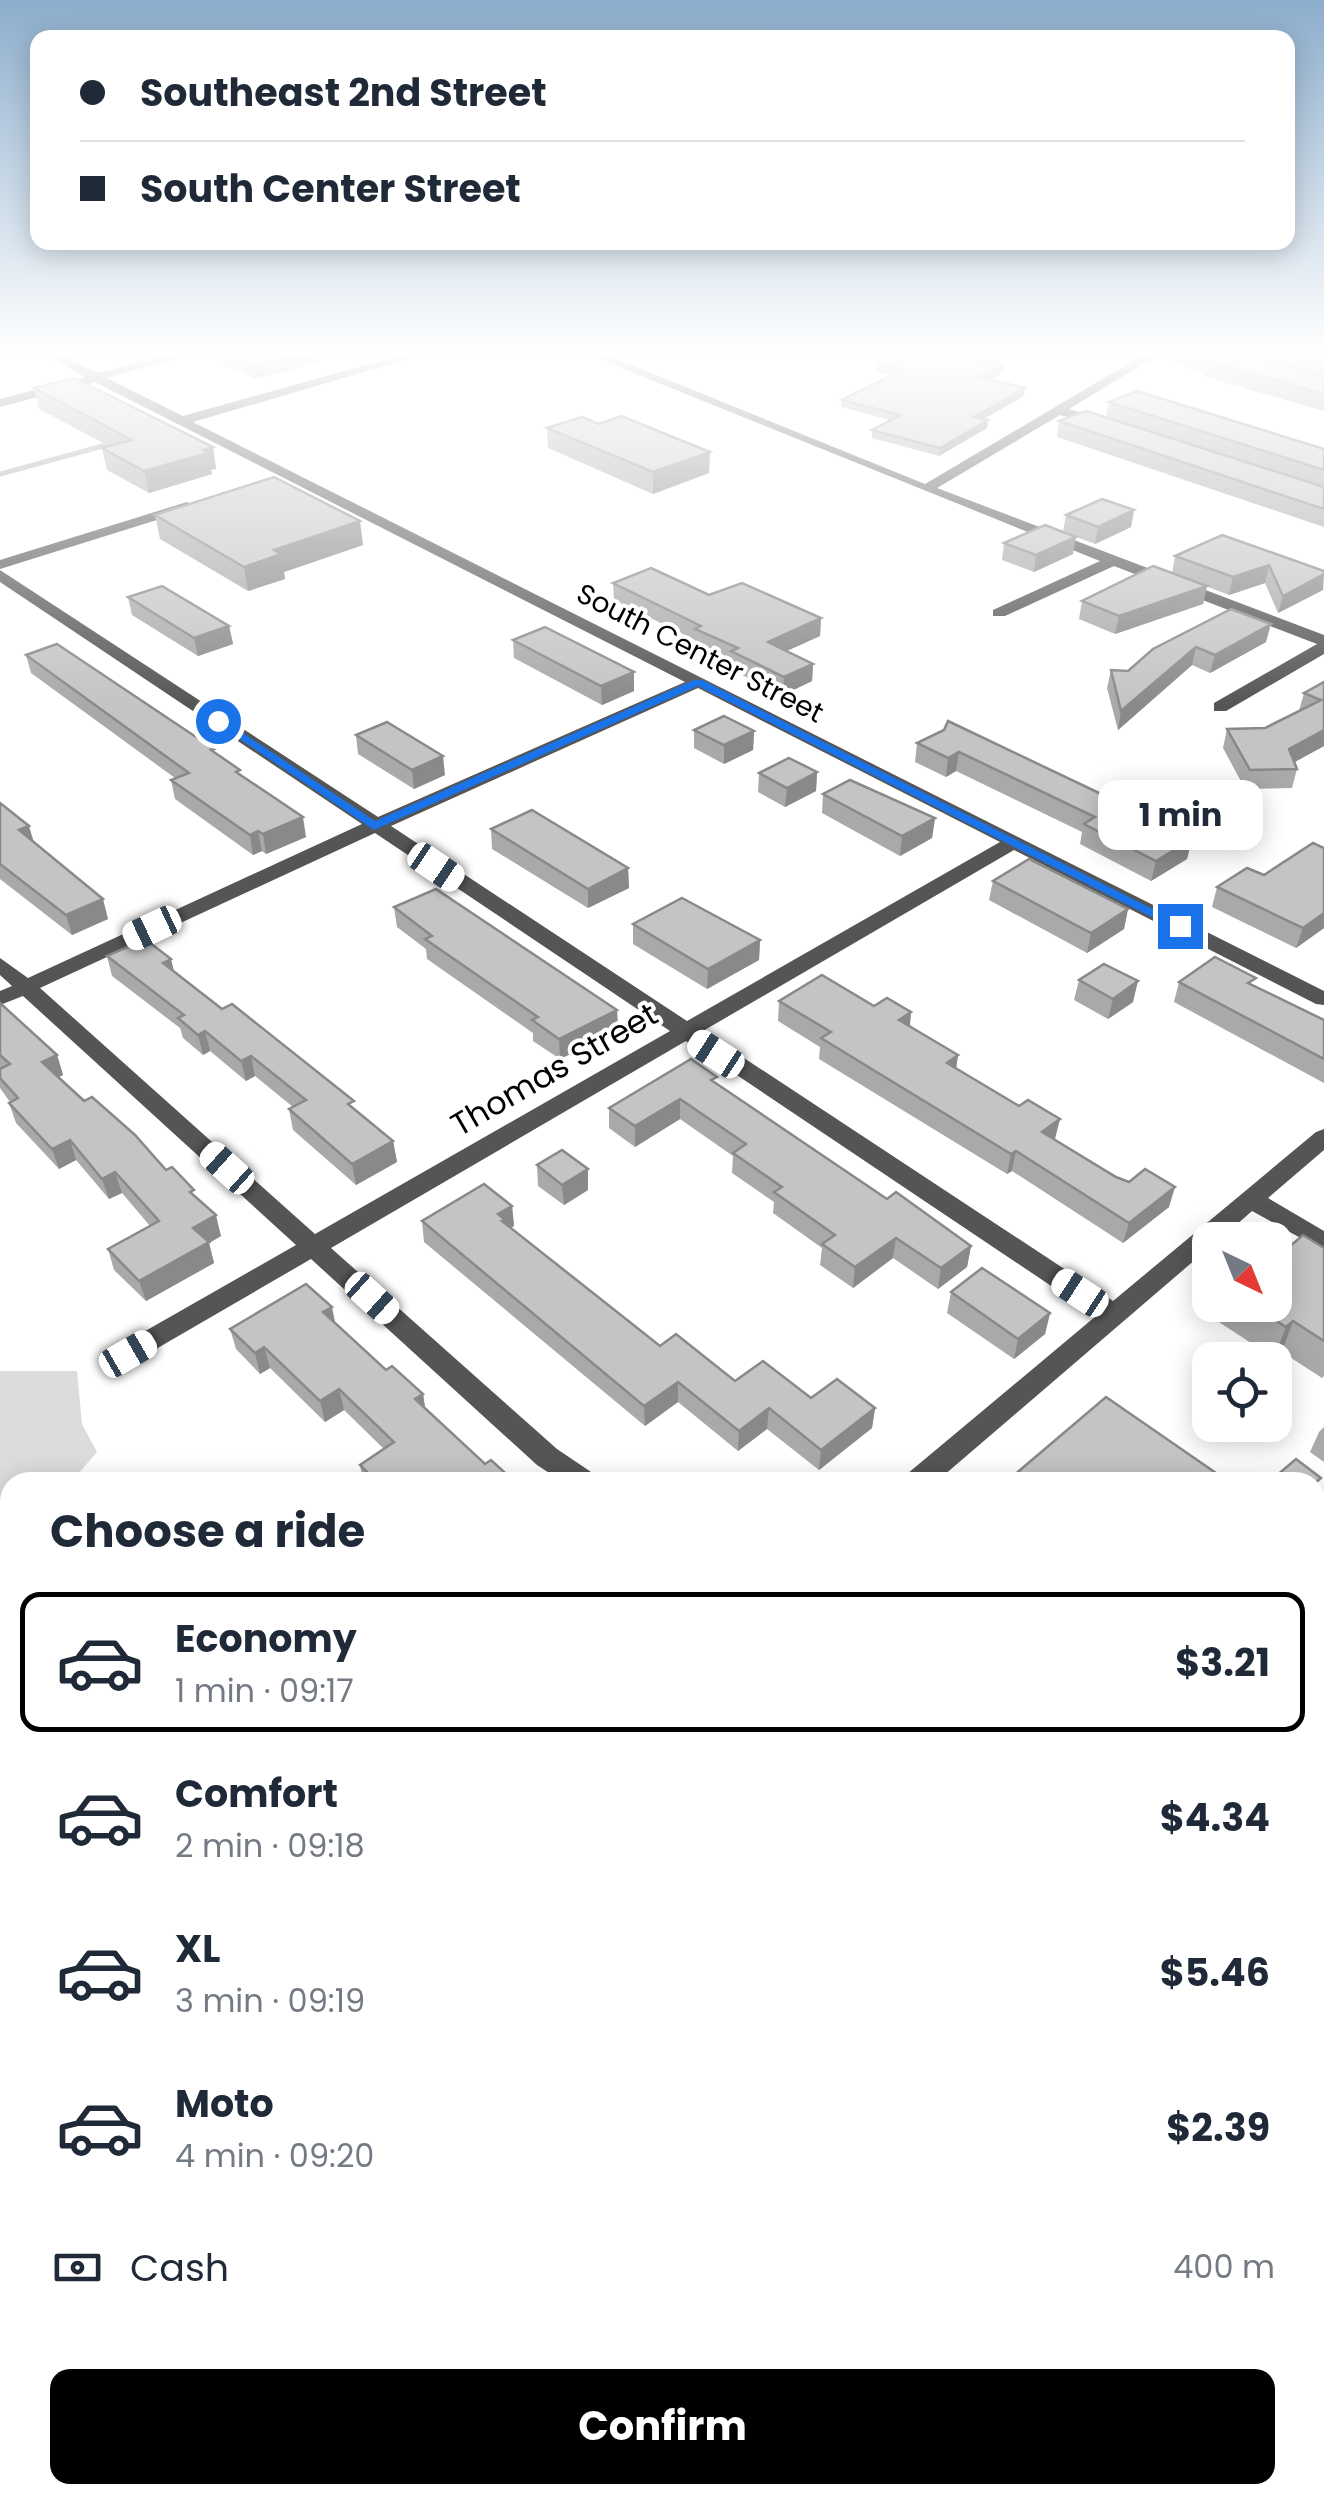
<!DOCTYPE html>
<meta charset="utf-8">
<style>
body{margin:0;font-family:Poppins,sans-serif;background:#f2f2f3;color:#1f2937;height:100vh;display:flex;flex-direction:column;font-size:38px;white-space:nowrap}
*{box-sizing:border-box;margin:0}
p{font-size:32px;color:#747a83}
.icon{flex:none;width:55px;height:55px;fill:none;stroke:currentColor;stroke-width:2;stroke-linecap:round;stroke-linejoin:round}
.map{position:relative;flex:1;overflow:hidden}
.side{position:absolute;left:0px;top:1472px;width:1325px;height:1032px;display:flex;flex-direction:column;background:#fff;border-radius:30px 30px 0 0;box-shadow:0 5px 25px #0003}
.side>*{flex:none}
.banner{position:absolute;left:30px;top:30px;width:1265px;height:220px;border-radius:20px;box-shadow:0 5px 25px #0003;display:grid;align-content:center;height:220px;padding:0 50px;background:#fff}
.needle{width:65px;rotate:137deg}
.tools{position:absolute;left:1192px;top:1222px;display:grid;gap:20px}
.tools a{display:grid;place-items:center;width:100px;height:100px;border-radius:20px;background:#fff;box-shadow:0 5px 25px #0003;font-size:50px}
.end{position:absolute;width:45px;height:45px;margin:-22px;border:12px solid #1a73e8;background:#fff;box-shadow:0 0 0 5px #fff}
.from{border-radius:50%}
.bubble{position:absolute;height:70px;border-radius:20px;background:#fff;box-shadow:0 5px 25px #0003;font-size:32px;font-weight:700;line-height:70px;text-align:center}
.car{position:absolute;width:30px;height:60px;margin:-30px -15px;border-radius:12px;box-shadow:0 0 8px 2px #0007;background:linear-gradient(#fff 24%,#345 0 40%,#fff 0 76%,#345 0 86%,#fff 0)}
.banner b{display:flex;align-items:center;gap:35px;height:95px;font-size:38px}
.banner b+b{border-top:2px solid #e0e1e3}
.banner i{width:25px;height:25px;background:#1f2937}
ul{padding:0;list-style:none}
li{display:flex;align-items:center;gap:30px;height:140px;margin:0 20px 15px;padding:0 30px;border:5px solid transparent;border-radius:20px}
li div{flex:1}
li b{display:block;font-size:38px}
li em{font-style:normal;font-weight:700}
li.on{border-color:#000}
li>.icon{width:90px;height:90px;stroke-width:1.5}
h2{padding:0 50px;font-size:45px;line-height:120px}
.pay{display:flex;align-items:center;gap:25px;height:110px;padding:0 50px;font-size:38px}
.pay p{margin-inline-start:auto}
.cta{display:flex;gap:20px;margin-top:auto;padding:20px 50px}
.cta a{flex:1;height:115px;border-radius:20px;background:#000;color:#fff;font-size:40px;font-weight:700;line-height:115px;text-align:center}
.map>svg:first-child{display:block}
.green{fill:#dcdcdc}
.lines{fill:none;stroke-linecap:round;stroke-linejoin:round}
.stream-far2{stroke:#a3a3a3;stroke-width:5}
.stream-far1{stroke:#a3a3a3;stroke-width:10}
.stream{stroke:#a3a3a3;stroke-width:14}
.minor{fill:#555;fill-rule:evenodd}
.wall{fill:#a9a9a9}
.shaded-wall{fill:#898989}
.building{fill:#c4c4c4;stroke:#898989;stroke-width:2.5}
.route{fill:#1a73e8}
.labels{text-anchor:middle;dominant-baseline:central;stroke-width:8;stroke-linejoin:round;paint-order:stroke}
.far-street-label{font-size:28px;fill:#000;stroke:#fff}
.street-label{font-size:32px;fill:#000;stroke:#fff}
</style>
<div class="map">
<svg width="1324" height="2503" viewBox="0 0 1324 2503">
<rect width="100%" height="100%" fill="#fff"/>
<g class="green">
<polygon points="0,1371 77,1371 82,1424 97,1452 71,1482 10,1482 10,2202 0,2204"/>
<polygon points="1315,1774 1324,1776 1324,2133 1315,2131"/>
</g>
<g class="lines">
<polyline class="stream-far2" points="0,474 110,444"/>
<polyline class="stream-far1" points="0,1708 10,1713"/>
<polyline class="stream" points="1315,1942 1324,1944"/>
<g class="minor">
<path d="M46,355H62L98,373L166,355H187L107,378L183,416L401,355H422L193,422L1324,991V1005L1316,1004L1014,850L703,1031L1113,1301L1316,1132L1324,1129V1150L1268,1198L1324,1231V1251L1252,1211L1219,1240H1210V1247L936,1482H903L907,1474L1096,1316L686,1041L331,1248L557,1449L594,1474L598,1482H563L537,1465L311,1259L137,1360H119L115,1353L119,1346L296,1245L23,996L0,1005V991L12,986L0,975V958L28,978L362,824L0,582V570L378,817L685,682L95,382L0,407V399L85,377ZM698,688L1000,842L687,1021L391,826ZM375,833L670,1031L315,1234L40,988Z"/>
<polygon points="589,355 607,355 925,484 1143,355 1158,355 1069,409 1110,422 1110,428 1060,415 937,488 1324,635 1324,654 1226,711 1214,711 1214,703 1317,644 1114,566 1005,616 993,616 993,610 1100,561"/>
<polygon points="187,502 194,506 192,509 0,569 0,560"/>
<polygon points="1324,2360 1324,2414 1315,2418 1315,2364"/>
<polygon points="1234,2495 1279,2495 1275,2503 1230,2503"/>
</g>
</g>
<g class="wall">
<polygon points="216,355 316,355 317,362 254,379 217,361"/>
<polygon points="1175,355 1324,355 1324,411 1203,376 1204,372 1173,363"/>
<polygon points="877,363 1004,365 1003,373 990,380 1025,388 1024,396 983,419 987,428 939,456 872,438 872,430 890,420 841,407 842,400 891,375 876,371"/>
<polygon points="34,388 213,447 216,469 211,470 212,474 149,493 107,470 102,448 109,446 39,409"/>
<polygon points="1109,402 1324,449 1324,527 1057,437 1059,421 1106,417"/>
<polygon points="599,424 710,452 709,473 653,494 548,448 547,428"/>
<polygon points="1134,510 1131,527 1095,544 1063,532 1066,515"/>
<polygon points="155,515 363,545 284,572 285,579 248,591 160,539"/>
<polygon points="1222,535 1323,590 1278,613 1265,583 1229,595 1172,573 1175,556"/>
<polygon points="1004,543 1073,554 1034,572 1002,560"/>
<polygon points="613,583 709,595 821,618 820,636 786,651 813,664 812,681 783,695 730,669 730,663 695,646 695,640 614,600"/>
<polygon points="1207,586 1203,604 1115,634 1079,619 1082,601"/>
<polygon points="128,597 229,626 233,644 198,656 132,615"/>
<polygon points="513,640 634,672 634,691 602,705 514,658"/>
<polygon points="1266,642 1210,673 1192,665 1118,730 1107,688 1111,670 1128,671 1153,649"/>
<polygon points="26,655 214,749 214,753 306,837 266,854 262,851 253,855 175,799 171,780 175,778 31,673"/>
<polygon points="1324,682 1324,746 1294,762 1297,769 1292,788 1245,789 1223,748 1227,729 1265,728 1299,711 1304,693"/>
<polygon points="694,730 754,731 753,750 724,764 694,748"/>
<polygon points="944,730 1120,803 1174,802 1169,822 1163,825 1192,839 1187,859 1151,881 1080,844 1082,832 956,771 946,777 915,762 917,743"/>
<polygon points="356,735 445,775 414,789 358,754"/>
<polygon points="817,772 816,791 785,807 758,792 759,773"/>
<polygon points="823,794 935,818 932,838 900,856 822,813"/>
<polygon points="0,803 34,843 108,919 72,935 0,879"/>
<polygon points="491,829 628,868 629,888 588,908 492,849"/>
<polygon points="993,881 1128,909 1124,929 1087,953 989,900"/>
<polygon points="1217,887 1324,928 1296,948 1212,907"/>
<polygon points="394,907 617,1010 618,1031 560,1059 533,1041 533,1033 427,959 426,949 397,927"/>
<polygon points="633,924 760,940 759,960 707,989 633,944"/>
<polygon points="107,956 174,971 393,1141 397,1162 356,1185 293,1130 289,1109 293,1107 255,1076 246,1081 210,1051 203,1055 183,1038 180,1028 112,976"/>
<polygon points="1079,980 1133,1002 1108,1019 1074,1000"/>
<polygon points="1179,982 1254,986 1324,1020 1324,1083 1174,1002"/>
<polygon points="779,1001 874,1006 911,1012 910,1026 958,1055 956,1069 1055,1140 1169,1207 1123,1243 1012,1171 1007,1174 819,1059 820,1047 778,1021"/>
<polygon points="0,1003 57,1055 63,1075 59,1077 195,1196 221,1236 209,1243 214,1263 146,1301 114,1270 108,1249 150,1226 122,1193 109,1199 76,1160 59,1169 16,1123 9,1103 10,1102 0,1088"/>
<polygon points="717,1084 887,1199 971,1246 967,1267 938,1289 893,1258 853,1288 820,1265 822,1248 773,1213 774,1202 732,1173 733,1156 680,1119 635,1147 609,1128 609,1108"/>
<polygon points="537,1165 588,1169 588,1190 564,1205 538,1186"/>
<polygon points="512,1206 514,1226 511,1228 660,1346 735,1381 811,1398 875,1408 872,1428 819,1470 767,1429 738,1451 678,1402 645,1426 424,1242 422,1221"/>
<polygon points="1324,1248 1324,1376 1322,1378 1282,1352 1274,1358 1202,1311 1210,1285 1210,1305 1275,1305"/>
<polygon points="951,1292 1050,1313 1045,1334 1014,1359 947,1313"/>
<polygon points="335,1323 386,1370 423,1394 425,1408 485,1464 515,1482 363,1482 360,1465 384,1449 344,1410 325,1422 270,1368 260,1374 236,1349 230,1329"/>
<polygon points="1324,1427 1324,1462 1310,1452 1319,1432"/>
</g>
<g class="shaded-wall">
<polygon points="285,355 316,355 317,362 254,379 252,364"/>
<polygon points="1004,365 1003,373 979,385 980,377"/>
<polygon points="1025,388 1024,396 973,425 974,417"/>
<polygon points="988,420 987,428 939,456 940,448"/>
<polygon points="213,447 216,469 211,470 212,474 149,493 144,471"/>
<polygon points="710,452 709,473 653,494 653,472"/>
<polygon points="1134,510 1131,527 1095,544 1098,527"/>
<polygon points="360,521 363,545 284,572 285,579 248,591 244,567 274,550"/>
<polygon points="1076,537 1073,554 1034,572 1036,555"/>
<polygon points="1269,565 1265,583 1229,595 1233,577"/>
<polygon points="1324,574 1323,590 1278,613 1283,596"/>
<polygon points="1207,586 1203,604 1115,634 1119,616"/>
<polygon points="821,618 820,636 767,660 768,642"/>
<polygon points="1271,624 1266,642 1210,673 1215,655"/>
<polygon points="229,626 233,644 198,656 194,638"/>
<polygon points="1196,647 1192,665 1118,730 1121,711"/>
<polygon points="813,664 812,681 783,695 784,677"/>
<polygon points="634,672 634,691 602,705 601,686"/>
<polygon points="1324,730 1324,746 1284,768 1289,749"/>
<polygon points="754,731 753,750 724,764 724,745"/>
<polygon points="959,752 956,771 946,777 948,758"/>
<polygon points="443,756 445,775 414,789 412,770"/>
<polygon points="817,772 816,791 785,807 787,788"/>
<polygon points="1174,802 1169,822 1144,838 1148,818"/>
<polygon points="303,817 306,837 266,854 263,834"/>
<polygon points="935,818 932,838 900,856 902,836"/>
<polygon points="29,826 35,846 19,830"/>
<polygon points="258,831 262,851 253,855 250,835"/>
<polygon points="1192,839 1187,859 1151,881 1156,861"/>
<polygon points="628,868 629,888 588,908 588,889"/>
<polygon points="103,899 108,919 72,935 66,915"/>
<polygon points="1128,909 1124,929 1087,953 1091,933"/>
<polygon points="1324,912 1324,928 1296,948 1303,928"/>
<polygon points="760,940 759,960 707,989 708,969"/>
<polygon points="171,959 176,979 163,963"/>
<polygon points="1138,981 1133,1002 1108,1019 1113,999"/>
<polygon points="617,1010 618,1031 560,1059 559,1039"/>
<polygon points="911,1012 909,1033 899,1020"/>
<polygon points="205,1031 210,1051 203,1055 198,1035"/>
<polygon points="57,1055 63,1075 49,1082 42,1062"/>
<polygon points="958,1055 955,1076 947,1063"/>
<polygon points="251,1056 255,1076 246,1081 241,1061"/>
<polygon points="680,1099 680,1119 635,1147 635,1126"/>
<polygon points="1060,1119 1055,1139 1042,1132"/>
<polygon points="70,1140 76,1160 59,1169 52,1149"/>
<polygon points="393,1141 397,1162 356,1185 352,1164"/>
<polygon points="1016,1151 1012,1171 1007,1174 1011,1154"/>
<polygon points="588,1169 588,1190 564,1205 562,1185"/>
<polygon points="115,1172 122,1193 109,1199 102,1179"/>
<polygon points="1175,1187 1169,1207 1123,1243 1129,1223"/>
<polygon points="512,1206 514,1226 506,1231 498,1214"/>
<polygon points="216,1215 221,1236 209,1243 214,1263 146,1301 139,1281 193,1228"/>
<polygon points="896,1238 893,1258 853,1288 855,1267"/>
<polygon points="971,1246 967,1267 938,1289 941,1268"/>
<polygon points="332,1307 336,1327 323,1312"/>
<polygon points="1050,1313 1045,1334 1014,1359 1018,1339"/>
<polygon points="1293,1321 1282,1352 1274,1358 1286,1327"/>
<polygon points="264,1347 270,1368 260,1374 255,1353"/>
<polygon points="678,1382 678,1402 645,1426 644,1406"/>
<polygon points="339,1389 344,1410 325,1422 320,1401"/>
<polygon points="423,1394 426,1414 415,1399"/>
<polygon points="769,1408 767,1429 738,1451 739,1431"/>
<polygon points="875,1408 872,1428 819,1470 821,1450"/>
</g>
<g class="building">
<polygon points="233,355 285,355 252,364"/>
<polygon points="894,355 964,355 1004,365 980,377 1025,388 974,417 988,420 940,448 872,430 900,415 842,400 902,370 877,363"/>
<polygon points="1201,355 1253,355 1324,378 1324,394 1206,361 1212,359"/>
<polygon points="1302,355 1324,355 1324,362"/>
<polygon points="74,378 213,447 203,450 208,453 144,471 102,448 132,440 34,388"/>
<polygon points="1137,391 1324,449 1324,470 1109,402"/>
<polygon points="1086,411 1324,487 1324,509 1059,421"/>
<polygon points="621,416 710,452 653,472 547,428 582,417 599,424"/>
<polygon points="274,477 360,521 274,550 281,554 244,567 155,515"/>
<polygon points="1102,499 1134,510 1098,527 1066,515"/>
<polygon points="1045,525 1076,537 1036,555 1004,543"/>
<polygon points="1222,535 1324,571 1324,574 1283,596 1269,565 1233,577 1175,556"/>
<polygon points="1153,566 1207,586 1119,616 1082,601"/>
<polygon points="651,568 709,595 742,583 821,618 768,642 813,664 784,677 731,651 738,648 695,629 701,626 613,583"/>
<polygon points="162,586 229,626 194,638 128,597"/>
<polygon points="1231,609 1271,624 1215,655 1196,647 1121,711 1111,670 1128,671 1153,649"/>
<polygon points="545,627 634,672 601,686 513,640"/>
<polygon points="57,644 214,749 211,750 240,770 236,772 303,817 263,834 258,831 250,835 171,780 189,773 26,655"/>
<polygon points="1324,682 1324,730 1289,749 1297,769 1250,770 1227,729 1265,728 1321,700 1304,693"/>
<polygon points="724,716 754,731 724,745 694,730"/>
<polygon points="948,721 1120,803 1144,789 1174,802 1148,818 1192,839 1156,861 1084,824 1095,817 959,752 948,758 917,743 944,730"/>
<polygon points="387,722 443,756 412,770 356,735"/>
<polygon points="789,758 817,772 787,788 759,773"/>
<polygon points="850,780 935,818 902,836 823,794"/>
<polygon points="0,803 29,826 19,830 103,899 66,915 0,864"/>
<polygon points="532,810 628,868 588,889 491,829"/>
<polygon points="1313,843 1324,848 1324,913 1303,928 1217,887 1247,868 1264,875"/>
<polygon points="1029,859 1128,909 1091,933 993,881"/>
<polygon points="436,889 617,1010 559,1039 532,1020 538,1017 425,939 432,936 394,907"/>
<polygon points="682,898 760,940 708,969 633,924"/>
<polygon points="145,939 171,959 163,963 222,1009 232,1004 354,1101 348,1104 393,1141 352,1164 289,1109 306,1100 251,1056 241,1061 205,1031 198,1035 178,1018 184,1015 107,956"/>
<polygon points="1215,957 1256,978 1248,983 1324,1020 1324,1059 1179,982"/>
<polygon points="1104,964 1138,981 1113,999 1079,980"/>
<polygon points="822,975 874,1006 887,998 911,1012 899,1020 958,1055 947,1063 1019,1106 1028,1100 1060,1119 1042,1132 1116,1177 1129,1182 1145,1169 1175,1187 1129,1223 1016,1151 1011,1154 821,1038 831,1032 779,1001"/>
<polygon points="0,1003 57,1055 42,1062 84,1101 92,1097 135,1135 166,1170 172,1167 194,1190 190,1192 216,1215 193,1228 209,1242 139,1281 108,1249 159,1221 115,1172 102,1179 70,1140 52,1149 9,1103 18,1098 0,1078 0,1069 10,1064 0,1055"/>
<polygon points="691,1059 717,1077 711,1080 887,1199 896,1192 971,1246 941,1268 896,1238 855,1267 822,1244 835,1235 774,1192 782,1187 733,1153 746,1144 680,1099 635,1126 609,1108"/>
<polygon points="562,1150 588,1169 562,1185 537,1165"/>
<polygon points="484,1184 512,1206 498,1214 505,1220 502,1221 660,1346 676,1334 735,1381 763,1361 811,1398 837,1379 875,1408 821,1450 769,1408 739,1431 678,1382 644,1406 422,1221"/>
<polygon points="1303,1235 1324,1248 1324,1341 1293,1321 1286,1327 1251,1305 1275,1305 1275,1259"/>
<polygon points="982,1268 1050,1313 1018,1339 951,1292"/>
<polygon points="306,1284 332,1307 323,1312 386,1370 392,1366 423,1394 415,1399 485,1464 491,1460 515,1482 377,1482 360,1465 394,1442 339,1389 320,1401 264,1347 255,1353 230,1329"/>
<polygon points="1106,1397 1229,1482 1006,1482"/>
<polygon points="1296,1459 1321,1478 1315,1483 1269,1482"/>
</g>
<linearGradient id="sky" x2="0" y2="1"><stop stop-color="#8cadcc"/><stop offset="0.5" stop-color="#fff"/><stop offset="1" stop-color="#fff" stop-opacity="0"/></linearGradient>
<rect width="1324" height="706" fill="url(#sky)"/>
<polygon class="route" points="694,680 702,680 1186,926 1175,929 698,686 374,830 213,721 222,719 375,821"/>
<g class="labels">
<g class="far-street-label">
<text transform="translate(700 653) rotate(27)">South Center Street</text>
</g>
<g class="street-label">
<text transform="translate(554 1069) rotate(-30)">Thomas Street</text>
</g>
</g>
</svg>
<div class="tools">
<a><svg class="needle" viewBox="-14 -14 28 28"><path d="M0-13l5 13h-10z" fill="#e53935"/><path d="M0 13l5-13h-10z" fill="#747a83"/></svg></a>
<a><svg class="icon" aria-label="locate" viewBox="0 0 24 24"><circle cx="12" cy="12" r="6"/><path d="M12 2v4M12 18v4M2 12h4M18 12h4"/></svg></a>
</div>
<i class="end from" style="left:218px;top:721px"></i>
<i class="end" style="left:1180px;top:926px"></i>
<div class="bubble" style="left:1098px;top:780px;width:165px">1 min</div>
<i class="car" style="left:436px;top:867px;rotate:124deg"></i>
<i class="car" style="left:152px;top:928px;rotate:245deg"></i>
<i class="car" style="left:716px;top:1054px;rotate:303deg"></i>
<i class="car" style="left:227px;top:1168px;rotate:312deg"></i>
<i class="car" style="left:1080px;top:1293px;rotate:303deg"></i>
<i class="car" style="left:372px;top:1298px;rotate:132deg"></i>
<i class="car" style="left:128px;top:1354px;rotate:60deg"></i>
<div class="banner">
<b><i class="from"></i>Southeast 2nd Street</b>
<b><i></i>South Center Street</b>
</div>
<section class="side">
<h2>Choose a ride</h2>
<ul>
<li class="on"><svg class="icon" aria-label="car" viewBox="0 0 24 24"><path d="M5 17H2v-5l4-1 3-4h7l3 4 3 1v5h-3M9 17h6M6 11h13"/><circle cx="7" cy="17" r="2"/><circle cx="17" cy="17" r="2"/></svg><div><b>Economy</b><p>1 min · 09:17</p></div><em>$3.21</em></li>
<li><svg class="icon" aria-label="car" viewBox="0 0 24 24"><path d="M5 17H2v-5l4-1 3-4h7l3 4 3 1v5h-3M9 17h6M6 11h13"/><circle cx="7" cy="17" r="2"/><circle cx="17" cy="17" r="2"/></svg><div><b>Comfort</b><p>2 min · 09:18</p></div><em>$4.34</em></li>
<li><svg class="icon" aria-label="car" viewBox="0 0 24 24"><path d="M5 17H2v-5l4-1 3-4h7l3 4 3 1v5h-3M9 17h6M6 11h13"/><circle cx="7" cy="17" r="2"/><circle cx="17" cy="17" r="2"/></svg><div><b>XL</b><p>3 min · 09:19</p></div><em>$5.46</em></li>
<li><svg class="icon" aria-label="car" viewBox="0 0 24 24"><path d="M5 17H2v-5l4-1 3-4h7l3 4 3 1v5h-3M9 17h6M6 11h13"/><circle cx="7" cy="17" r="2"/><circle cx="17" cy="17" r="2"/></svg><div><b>Moto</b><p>4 min · 09:20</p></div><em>$2.39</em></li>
</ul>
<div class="pay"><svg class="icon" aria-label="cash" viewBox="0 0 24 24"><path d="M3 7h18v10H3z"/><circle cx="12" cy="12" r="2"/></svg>Cash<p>400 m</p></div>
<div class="cta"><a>Confirm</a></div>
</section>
</div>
